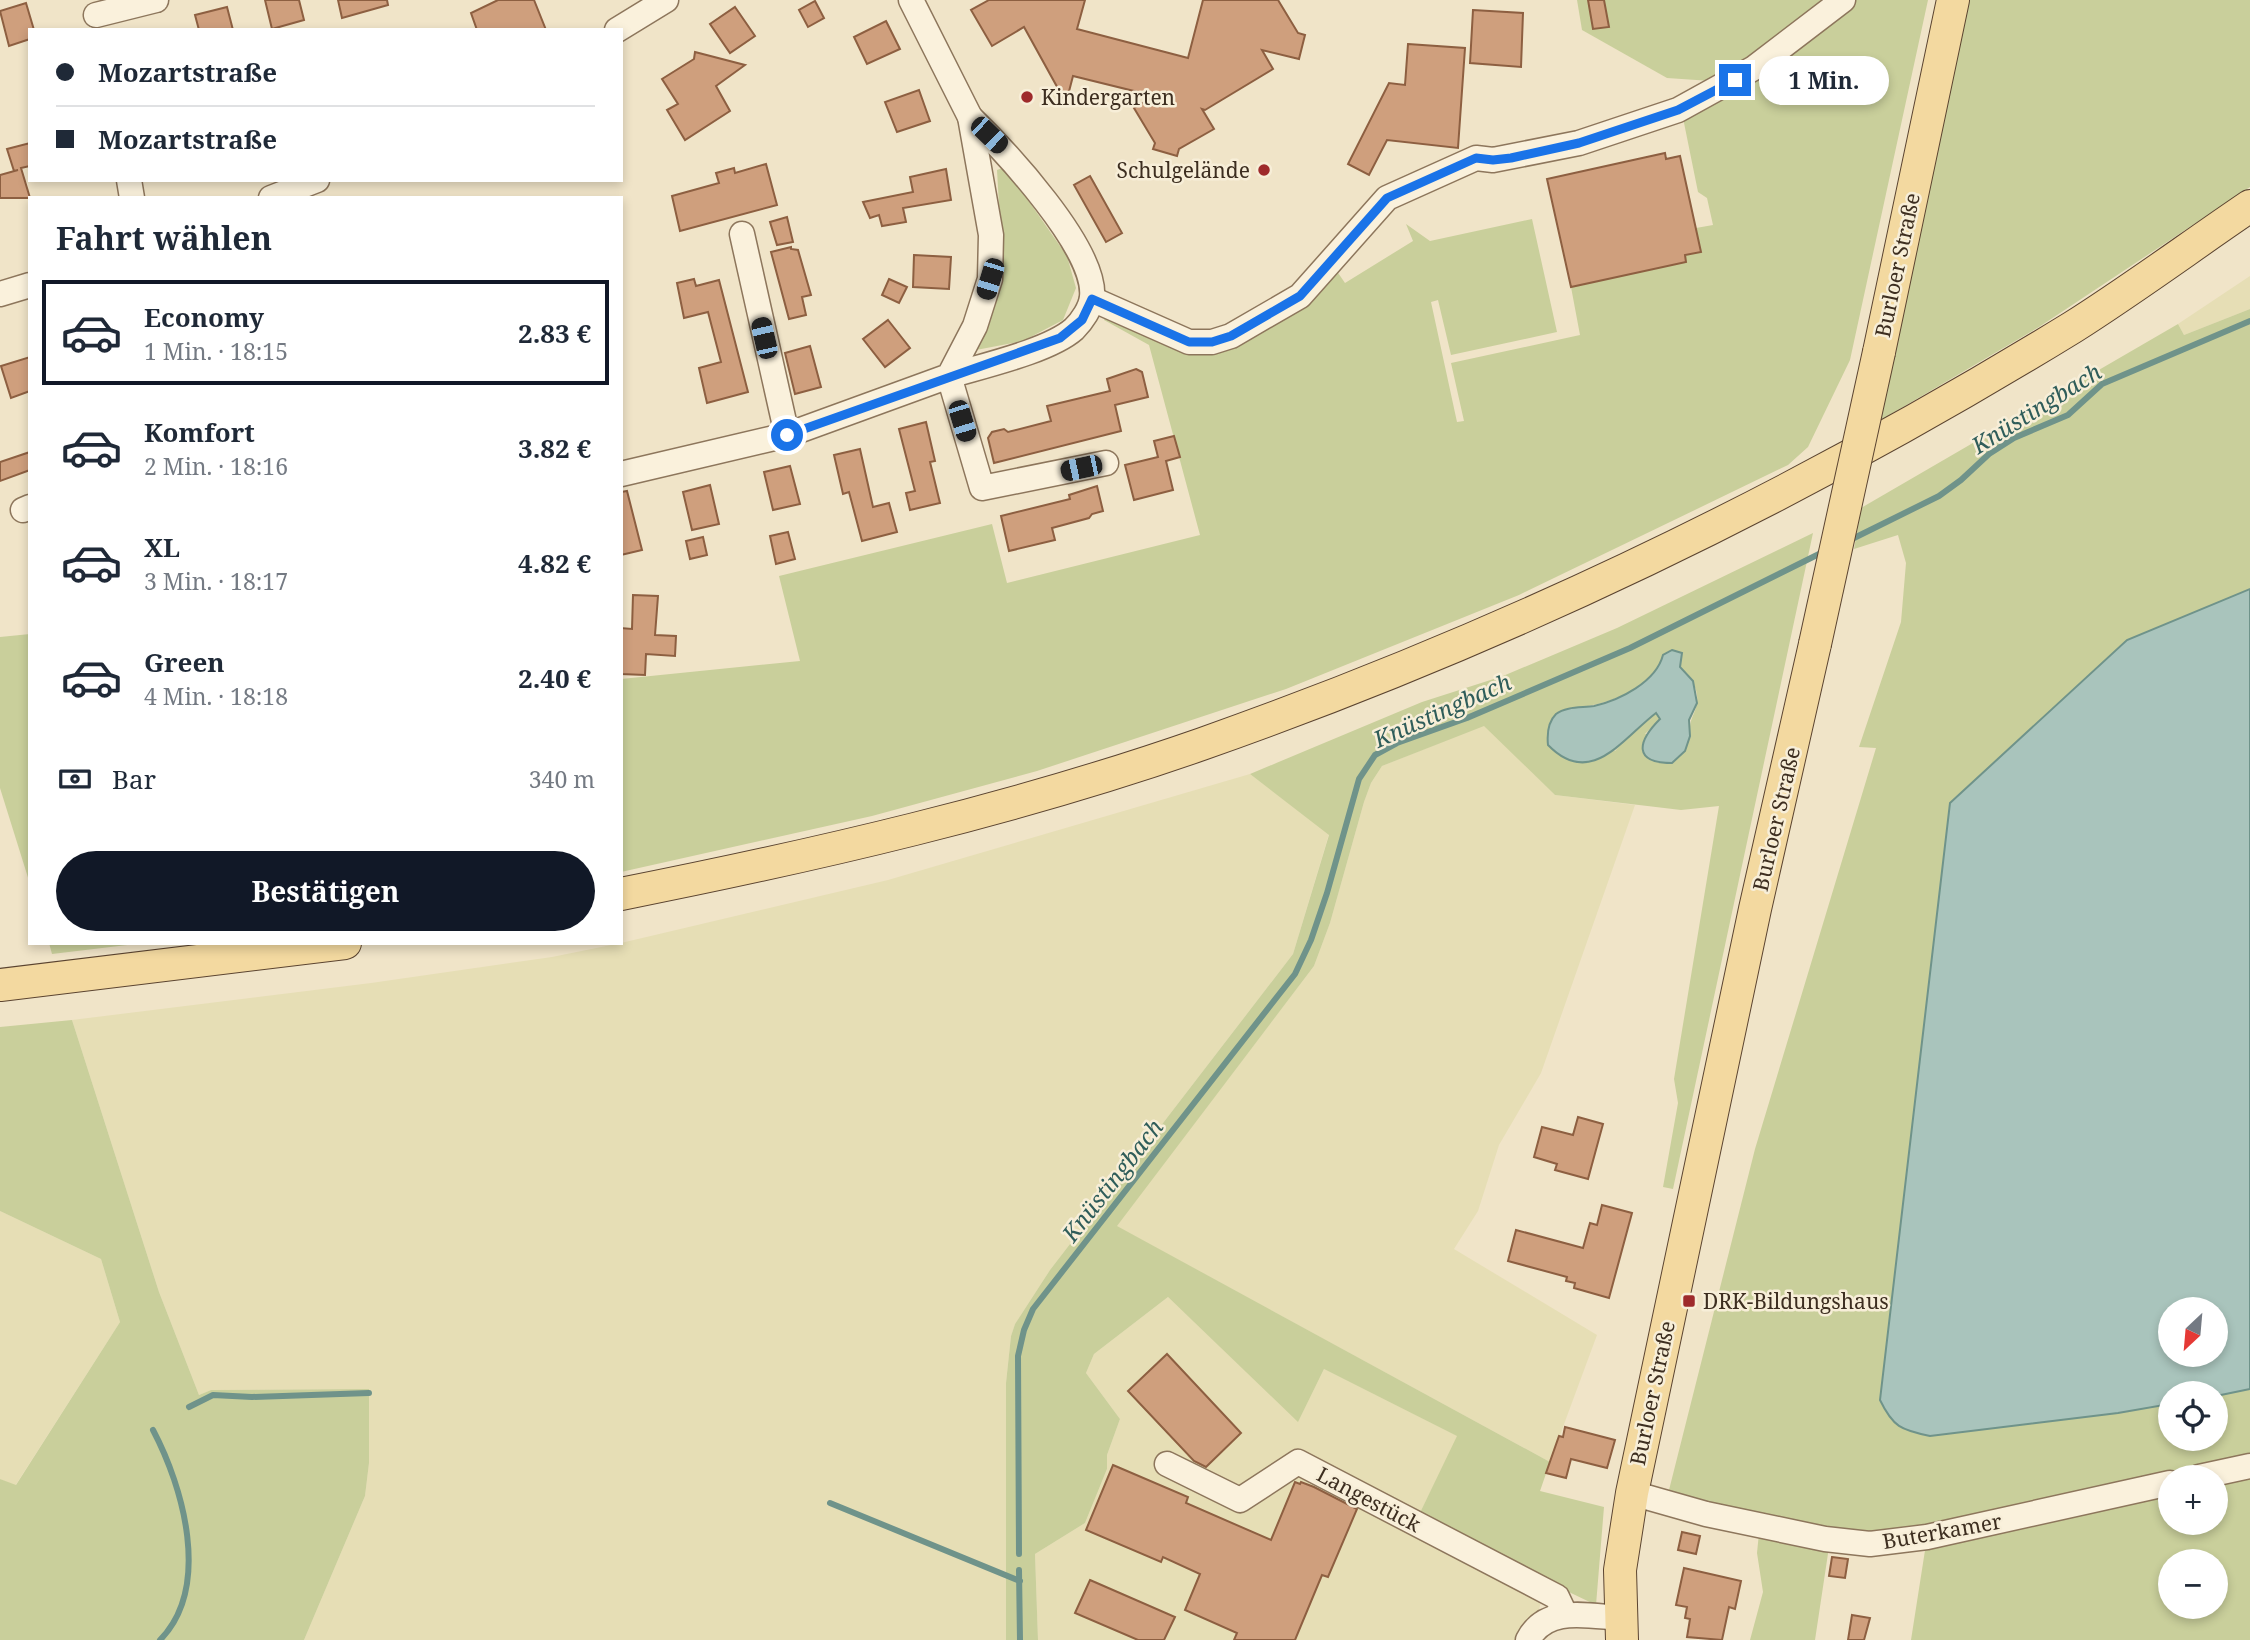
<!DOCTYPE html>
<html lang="de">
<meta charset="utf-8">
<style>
body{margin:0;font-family:"Noto Serif",serif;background:#f2f2f3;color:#1f2937;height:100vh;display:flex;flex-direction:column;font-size:26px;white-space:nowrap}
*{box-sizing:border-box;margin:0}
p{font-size:23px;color:#747a83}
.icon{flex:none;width:38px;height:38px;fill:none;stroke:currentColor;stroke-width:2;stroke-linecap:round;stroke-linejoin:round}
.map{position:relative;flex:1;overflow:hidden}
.drawer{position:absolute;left:28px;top:196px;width:595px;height:749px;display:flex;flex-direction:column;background:#fff;border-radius:0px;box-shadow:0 4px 10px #0003}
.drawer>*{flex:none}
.guide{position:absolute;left:28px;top:28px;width:595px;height:154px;border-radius:0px;box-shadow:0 4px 10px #0003;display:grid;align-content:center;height:154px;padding:0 28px;background:#fff}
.needle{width:46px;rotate:206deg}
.buttons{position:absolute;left:2158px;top:1297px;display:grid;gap:14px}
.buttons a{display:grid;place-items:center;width:70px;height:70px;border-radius:50%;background:#fff;box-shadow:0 4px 10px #0003;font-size:35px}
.end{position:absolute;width:32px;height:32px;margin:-16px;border:9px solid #1a73e8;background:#fff;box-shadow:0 0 0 4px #fff}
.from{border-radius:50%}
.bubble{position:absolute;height:49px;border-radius:24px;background:#fff;box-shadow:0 4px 10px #0003;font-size:23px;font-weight:700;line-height:49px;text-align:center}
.car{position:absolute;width:21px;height:42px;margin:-21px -10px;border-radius:9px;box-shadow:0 0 5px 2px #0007;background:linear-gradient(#222 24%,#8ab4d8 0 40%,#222 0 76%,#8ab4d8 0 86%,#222 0)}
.guide b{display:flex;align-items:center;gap:24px;height:66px;font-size:26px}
.guide b+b{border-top:2px solid #e0e1e3}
.guide i{width:18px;height:18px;background:#1f2937}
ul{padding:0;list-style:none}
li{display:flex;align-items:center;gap:21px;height:105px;margin:0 14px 10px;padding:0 14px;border:4px solid transparent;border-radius:0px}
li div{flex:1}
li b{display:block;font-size:26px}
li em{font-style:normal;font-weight:700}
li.selected{border-color:#111827}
li>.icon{width:63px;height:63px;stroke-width:1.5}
h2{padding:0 28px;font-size:32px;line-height:84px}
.pay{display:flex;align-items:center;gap:18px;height:77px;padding:0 28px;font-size:26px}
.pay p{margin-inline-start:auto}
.cta{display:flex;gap:14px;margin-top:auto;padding:14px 28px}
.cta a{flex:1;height:80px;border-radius:42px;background:#111827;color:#fff;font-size:28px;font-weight:700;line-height:80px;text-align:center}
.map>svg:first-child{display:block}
.farmland{fill:#e6deb5}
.green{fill:#c9cf9b;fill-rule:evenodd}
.water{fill:#a9c4bc;stroke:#6f938a;stroke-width:2;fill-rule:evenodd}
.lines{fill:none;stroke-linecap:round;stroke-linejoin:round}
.stream{stroke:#6f938a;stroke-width:6}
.building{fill:#cf9f7d;stroke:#8d5f41;stroke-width:2}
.minor-casing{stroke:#8d765c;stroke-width:27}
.major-casing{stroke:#5b4430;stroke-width:34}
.minor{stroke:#faf1dc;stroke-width:24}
.major{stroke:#f3d9a0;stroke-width:32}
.major-bridge-casing{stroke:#5b4430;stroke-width:34;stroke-linecap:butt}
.major-bridge{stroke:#f3d9a0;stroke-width:32}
.route{stroke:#1a73e8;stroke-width:9}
.poi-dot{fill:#9e2a2b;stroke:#f7eed8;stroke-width:2.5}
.labels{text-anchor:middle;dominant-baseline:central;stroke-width:5;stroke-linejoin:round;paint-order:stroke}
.poi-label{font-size:21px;fill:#3d2e20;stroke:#f7eed8;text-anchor:start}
.street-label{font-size:21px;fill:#3d2e20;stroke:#f7eed8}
.water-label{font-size:23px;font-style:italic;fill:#2f5d5a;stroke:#f7eed8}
</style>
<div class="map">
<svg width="2250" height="1640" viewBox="0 0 2250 1640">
<rect width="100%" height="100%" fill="#f0e4c8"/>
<g class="farmland">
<polygon points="2250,276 2250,309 2184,335 2178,324"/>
<polygon points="1484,725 1555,795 1635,805 1541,1073 1499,1145 1478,1211 1454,1249 1597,1335 1550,1462 1116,1226 1314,966 1330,923 1364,802 1371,783 1382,766"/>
<polygon points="1250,774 1329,834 1293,954 1050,1270 1015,1324 1011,1336 1006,1383 1006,1640 304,1640 365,1496 369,1463 369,1389 211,1390 199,1395 159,1292 72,1020 371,983 552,957 621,943 888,880"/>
<polygon points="0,1211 101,1259 120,1322 15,1486 0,1479"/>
<polygon points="1168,1297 1298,1421 1324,1369 1458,1436 1417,1519 1541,1601 1539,1610 1524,1640 1038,1640 1035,1554 1085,1523 1107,1469 1107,1455 1120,1419 1086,1373 1094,1354"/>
</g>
<g class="green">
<polygon points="1577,0 1829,0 1822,12 1711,81 1667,78 1582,30"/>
<polygon points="1855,0 1928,0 1850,360 1808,447 1788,465 1519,595 1286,689 1037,771 872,816 621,872 621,679 800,661 779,576 992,524 1007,583 1200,535 1149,345 1104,320 1106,312 1197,350 1334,267 1345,283 1413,241 1406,224 1430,241 1532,219 1557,332 1451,355 1438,300 1431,302 1457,422 1464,421 1451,363 1580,335 1571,287 1686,262 1685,255 1701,252 1696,228 1713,225 1707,198 1698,192 1682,113 1758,73"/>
<polygon points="1966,0 2250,0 2250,187 2039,327 1881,420"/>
<polygon points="1005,167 1067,256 1076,288 1063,320 1023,341 976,350 1003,276 997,170"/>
<polygon points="2250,309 2250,589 2127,640 1950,804 1880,1400 1930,1436 2118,1413 2170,1404 2170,1438 2216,1438 2216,1396 2250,1389 2250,1461 1924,1530 1855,1534 1668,1494 1755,1149 1876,748 1859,747 1901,622 1906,563 1898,535 1854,549 1861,508 2178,324 2184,335"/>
<path d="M1813,533L1673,1189L1663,1187L1678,1103L1674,1079L1719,806L1681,810L1555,795L1484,726L1382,766L1371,783L1364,802L1330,923L1314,966L1117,1226L1550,1462L1540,1491L1604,1507L1596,1605L1417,1519L1457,1436L1324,1369L1298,1422L1168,1297L1094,1354L1086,1373L1120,1419L1107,1455V1469L1085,1523L1035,1554L1038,1640H1006V1383L1011,1336L1015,1324L1050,1270L1293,954L1329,835L1250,774L1422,702L1503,676L1617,628ZM1663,655C1679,666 1700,680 1697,703C1694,718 1689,717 1690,736L1645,734L1660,719L1656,713L1634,730L1615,751L1571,709C1603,705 1654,691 1663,655Z"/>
<polygon points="30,634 30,884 0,788 0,637"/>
<polygon points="49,943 144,943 52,954"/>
<polygon points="72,1020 159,1292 199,1395 211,1390 369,1389 369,1463 365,1496 304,1640 0,1640 0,1479 16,1485 120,1322 101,1259 0,1211 0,1027"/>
<path d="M2250,1473V1640H1911L1926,1544L2170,1490V1522H2216V1480ZM2170,1561H2216V1606H2170Z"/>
<polygon points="1759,1533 1829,1547 1815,1640 1750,1640 1763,1592 1757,1553"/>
</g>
<g class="water">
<path d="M2250,589V1389L2216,1396V1393H2170V1404L2118,1413L1930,1436C1901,1430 1893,1427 1880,1400L1950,803L2127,640ZM2170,1309H2216V1354H2170Z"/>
<path d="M1672,650L1682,653L1680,667L1693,681L1697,703L1689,720L1690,736L1685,751L1672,763C1633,763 1637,742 1660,719L1656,713C1622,739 1591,789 1548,745C1547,735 1548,722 1556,714C1566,706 1583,708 1594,706C1620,700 1656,682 1663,655Z"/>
</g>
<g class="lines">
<g class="stream">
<polyline points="1848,541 1939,496 1961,480 1989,454 2014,438 2068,415 2102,384 2250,321"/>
<polyline points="189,1407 213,1395 252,1397 369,1393"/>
<path d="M153,1430C183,1487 212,1587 160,1640"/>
<polyline points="830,1503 1020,1581"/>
<polyline points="1019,1554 1018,1356 1024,1330 1033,1309 1295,974 1311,940 1327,893 1359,779 1375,755 1397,743 1467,718 1630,648 1825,551"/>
<polyline points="1019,1570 1020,1640"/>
</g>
</g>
<g class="building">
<polygon points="265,0 299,0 304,20 272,29"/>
<polygon points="338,0 387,0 388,5 342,18"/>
<polygon points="498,0 534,0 546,30 477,30 471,13"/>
<polygon points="989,0 1085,0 1077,29 1188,58 1203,0 1278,0 1298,33 1305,35 1299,59 1262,50 1273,69 1205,110 1202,109 1214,129 1179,149 1177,156 1153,149 1155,143 1134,108 1154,96 1073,76 1066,103 1024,27 992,46 971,10"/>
<polygon points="1588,0 1604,0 1609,27 1593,29"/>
<polygon points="815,1 824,18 808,27 799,10"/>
<polygon points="26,3 34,30 30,30 30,39 9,46 0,11"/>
<polygon points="227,7 233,30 199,30 195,15"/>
<polygon points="735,7 755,36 730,53 710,24"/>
<polygon points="1473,10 1523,13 1521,67 1470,63"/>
<polygon points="886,21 900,49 867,64 854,37"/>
<polygon points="1408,44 1465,48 1458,148 1387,140 1369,175 1348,164 1389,83 1405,85"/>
<polygon points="695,52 745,65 716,86 730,111 685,140 667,110 678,104 662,79 694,59"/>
<polygon points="919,90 930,121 897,132 885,102"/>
<polygon points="30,143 30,166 21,168 30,198 0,198 0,175 18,170 14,171 7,149"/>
<polygon points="1665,153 1666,159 1680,156 1701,252 1685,255 1686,262 1571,287 1547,179"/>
<polygon points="766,164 777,205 680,231 672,196 719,183 716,173 734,168 735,173"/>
<polygon points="946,169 951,200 903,208 906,222 882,226 879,215 870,218 863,202 913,192 910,177"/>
<polygon points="1090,176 1122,233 1106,242 1074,185"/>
<polygon points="787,217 793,242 777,245 770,222"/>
<polygon points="791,247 791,249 798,250 811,295 802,297 806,315 789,319 771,252"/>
<polygon points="914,255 951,257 949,289 913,287"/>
<polygon points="694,279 696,286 719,280 748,392 707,403 699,368 721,362 708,312 684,318 677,283"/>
<polygon points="889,279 907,287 899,303 882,295"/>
<polygon points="888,320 910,348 885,367 863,339"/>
<polygon points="810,346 821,387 795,394 785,353"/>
<polygon points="30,357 30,391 11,398 1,366"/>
<polygon points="1136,369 1142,372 1148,397 1115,405 1121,431 994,463 988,438 992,432 1004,429 1008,432 1051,421 1047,406 1110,391 1107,379"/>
<polygon points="926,422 935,461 930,462 940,503 910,510 906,493 915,491 899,429"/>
<polygon points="1174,436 1180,457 1166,461 1173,490 1134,500 1125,465 1158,457 1154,441"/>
<polygon points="860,449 873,507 889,503 897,532 862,541 849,492 843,494 834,455"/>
<polygon points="30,452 30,470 0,481 0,462"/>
<polygon points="790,466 800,504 773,510 764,472"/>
<polygon points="710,485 719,524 692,530 683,492"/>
<polygon points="1097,486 1103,511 1092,514 1089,518 1052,528 1055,540 1009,551 1001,516 1070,499 1069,495"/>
<polygon points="627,491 642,550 621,555 621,492"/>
<polygon points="788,532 795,559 776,564 770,536"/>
<polygon points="703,537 707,555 690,559 686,541"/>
<polygon points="633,595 658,596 655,635 676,636 675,656 646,654 645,675 621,674 621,628 632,629"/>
<polygon points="1578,1117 1603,1124 1588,1179 1555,1170 1557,1164 1534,1157 1542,1127 1573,1135"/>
<polygon points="1602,1205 1632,1213 1609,1298 1574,1288 1575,1283 1566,1281 1567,1277 1508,1261 1516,1230 1583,1248 1590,1223 1597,1225"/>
<polygon points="1167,1354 1241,1433 1206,1467 1194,1461 1128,1391"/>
<polygon points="1565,1427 1615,1440 1607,1468 1571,1459 1566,1478 1546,1473 1559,1436 1563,1437"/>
<polygon points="1113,1465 1188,1497 1186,1503 1271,1540 1295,1482 1300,1484 1301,1482 1314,1487 1357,1509 1328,1577 1322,1575 1295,1640 1234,1640 1237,1633 1185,1610 1200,1574 1163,1557 1161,1562 1086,1530"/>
<polygon points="1682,1532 1700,1536 1696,1554 1678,1550"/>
<polygon points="1832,1557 1848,1559 1845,1578 1829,1576"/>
<polygon points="1684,1568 1741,1581 1735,1609 1729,1607 1722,1640 1687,1637 1690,1619 1685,1618 1687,1607 1676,1605"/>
<polygon points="1090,1580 1175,1617 1164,1640 1138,1640 1075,1613"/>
<polygon points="1852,1615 1870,1618 1864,1640 1848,1640"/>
</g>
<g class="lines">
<defs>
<g id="minor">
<polyline points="96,15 156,0"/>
<polyline points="617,30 666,0"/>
<path d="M970,117C1004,150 1097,249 1092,297C1091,308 1082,321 1074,329C1049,351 982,366 949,376L982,488L1106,463"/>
<polyline points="129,180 132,198"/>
<polyline points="271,198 317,180"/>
<polyline points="742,234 787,435"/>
<polyline points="0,294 30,285"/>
<polyline points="1092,299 1189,342 1212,342 1231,336 1300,296 1387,198 1476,158 1493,160 1579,143 1678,110 1754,68 1843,0"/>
<polyline points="621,474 787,435 949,376 975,326 990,279 991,235 970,117 911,0"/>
<polyline points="23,510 30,507"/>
<polyline points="1167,1464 1240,1500 1298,1462 1557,1597 1565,1614"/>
<polyline points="2199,1477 2250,1466"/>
<polyline points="1632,1493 1706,1514 1825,1539 1870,1544 1927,1537 2170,1483"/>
<path d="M1528,1640C1546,1605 1588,1616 1620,1618"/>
</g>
<g id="major">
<polyline points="1879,352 1953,0"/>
<path d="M621,894C817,855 1013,810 1202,744C1506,637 1798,496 2073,327C2133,289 2191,246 2250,206"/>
<polyline points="0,985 345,943"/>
<polyline points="1622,1640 1620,1570 1632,1493 1755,909 1815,644"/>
</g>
</defs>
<use href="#minor" class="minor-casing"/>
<use href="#major" class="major-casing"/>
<use href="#minor" class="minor"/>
<use href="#major" class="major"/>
<defs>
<polyline id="major-bridge" points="1815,644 1879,352"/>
</defs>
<use href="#major-bridge" class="major-bridge-casing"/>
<use href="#major-bridge" class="major-bridge"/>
</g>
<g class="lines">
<polyline class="route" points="787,435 1060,338 1082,320 1092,299 1189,342 1212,342 1231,336 1300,296 1387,198 1476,158 1493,160 1511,158 1579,143 1678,110 1735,80"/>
</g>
<g class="poi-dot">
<circle cx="1027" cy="97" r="7"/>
<circle cx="1264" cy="170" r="7"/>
<rect x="1682" y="1294" width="14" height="14" rx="3.5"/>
</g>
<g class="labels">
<g class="poi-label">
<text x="1041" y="97">Kindergarten</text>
<text x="1250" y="170" text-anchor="end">Schulgelände</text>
<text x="1703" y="1301">DRK-Bildungshaus</text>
</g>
<g class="street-label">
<text transform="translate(1897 265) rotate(-78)">Burloer Straße</text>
<text transform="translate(1776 819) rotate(-77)">Burloer Straße</text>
<text transform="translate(1652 1393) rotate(-78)">Burloer Straße</text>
<text transform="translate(1369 1499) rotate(28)">Langestück</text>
<text transform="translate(1942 1531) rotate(-10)">Buterkamer</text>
</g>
<g class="water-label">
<text transform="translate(2036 408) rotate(-32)">Knüstingbach</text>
<text transform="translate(1442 710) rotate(-24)">Knüstingbach</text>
<text transform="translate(1112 1180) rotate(-52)">Knüstingbach</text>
</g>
</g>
</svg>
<div class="buttons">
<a><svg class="needle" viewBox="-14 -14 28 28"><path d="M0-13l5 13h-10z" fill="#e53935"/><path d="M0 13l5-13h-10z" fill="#747a83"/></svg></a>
<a><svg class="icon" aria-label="locate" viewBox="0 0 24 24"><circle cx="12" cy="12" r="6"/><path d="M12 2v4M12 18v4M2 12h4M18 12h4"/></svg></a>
<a>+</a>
<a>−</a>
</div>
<i class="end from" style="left:787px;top:435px"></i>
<i class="end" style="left:1735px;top:80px"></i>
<div class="bubble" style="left:1759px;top:56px;width:130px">1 Min.</div>
<i class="car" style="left:989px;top:135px;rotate:134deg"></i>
<i class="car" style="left:990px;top:279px;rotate:197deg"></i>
<i class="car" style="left:764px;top:338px;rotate:347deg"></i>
<i class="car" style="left:962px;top:421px;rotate:163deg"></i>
<i class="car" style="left:1081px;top:468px;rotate:258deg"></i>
<div class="guide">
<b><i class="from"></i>Mozartstraße</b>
<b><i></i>Mozartstraße</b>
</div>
<section class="drawer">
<h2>Fahrt wählen</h2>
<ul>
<li class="selected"><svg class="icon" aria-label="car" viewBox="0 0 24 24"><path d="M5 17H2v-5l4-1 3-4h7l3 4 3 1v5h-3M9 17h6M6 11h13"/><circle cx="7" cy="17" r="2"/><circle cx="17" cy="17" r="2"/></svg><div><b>Economy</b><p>1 Min. · 18:15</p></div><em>2.83 €</em></li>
<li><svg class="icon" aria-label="car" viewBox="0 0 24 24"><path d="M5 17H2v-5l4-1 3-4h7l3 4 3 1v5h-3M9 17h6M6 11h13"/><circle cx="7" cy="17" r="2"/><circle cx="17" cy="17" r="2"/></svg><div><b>Komfort</b><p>2 Min. · 18:16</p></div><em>3.82 €</em></li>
<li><svg class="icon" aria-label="car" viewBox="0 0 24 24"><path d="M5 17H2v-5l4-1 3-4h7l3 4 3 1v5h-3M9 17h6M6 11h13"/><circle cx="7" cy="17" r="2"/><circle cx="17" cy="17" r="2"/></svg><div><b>XL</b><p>3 Min. · 18:17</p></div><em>4.82 €</em></li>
<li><svg class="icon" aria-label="car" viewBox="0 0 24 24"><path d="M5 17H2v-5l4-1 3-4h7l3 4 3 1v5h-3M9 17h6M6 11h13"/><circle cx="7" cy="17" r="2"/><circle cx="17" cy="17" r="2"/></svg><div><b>Green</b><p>4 Min. · 18:18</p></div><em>2.40 €</em></li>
</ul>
<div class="pay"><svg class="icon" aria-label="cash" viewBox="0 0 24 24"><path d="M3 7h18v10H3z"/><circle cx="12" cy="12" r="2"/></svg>Bar<p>340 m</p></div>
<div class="cta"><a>Bestätigen</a></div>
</section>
</div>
